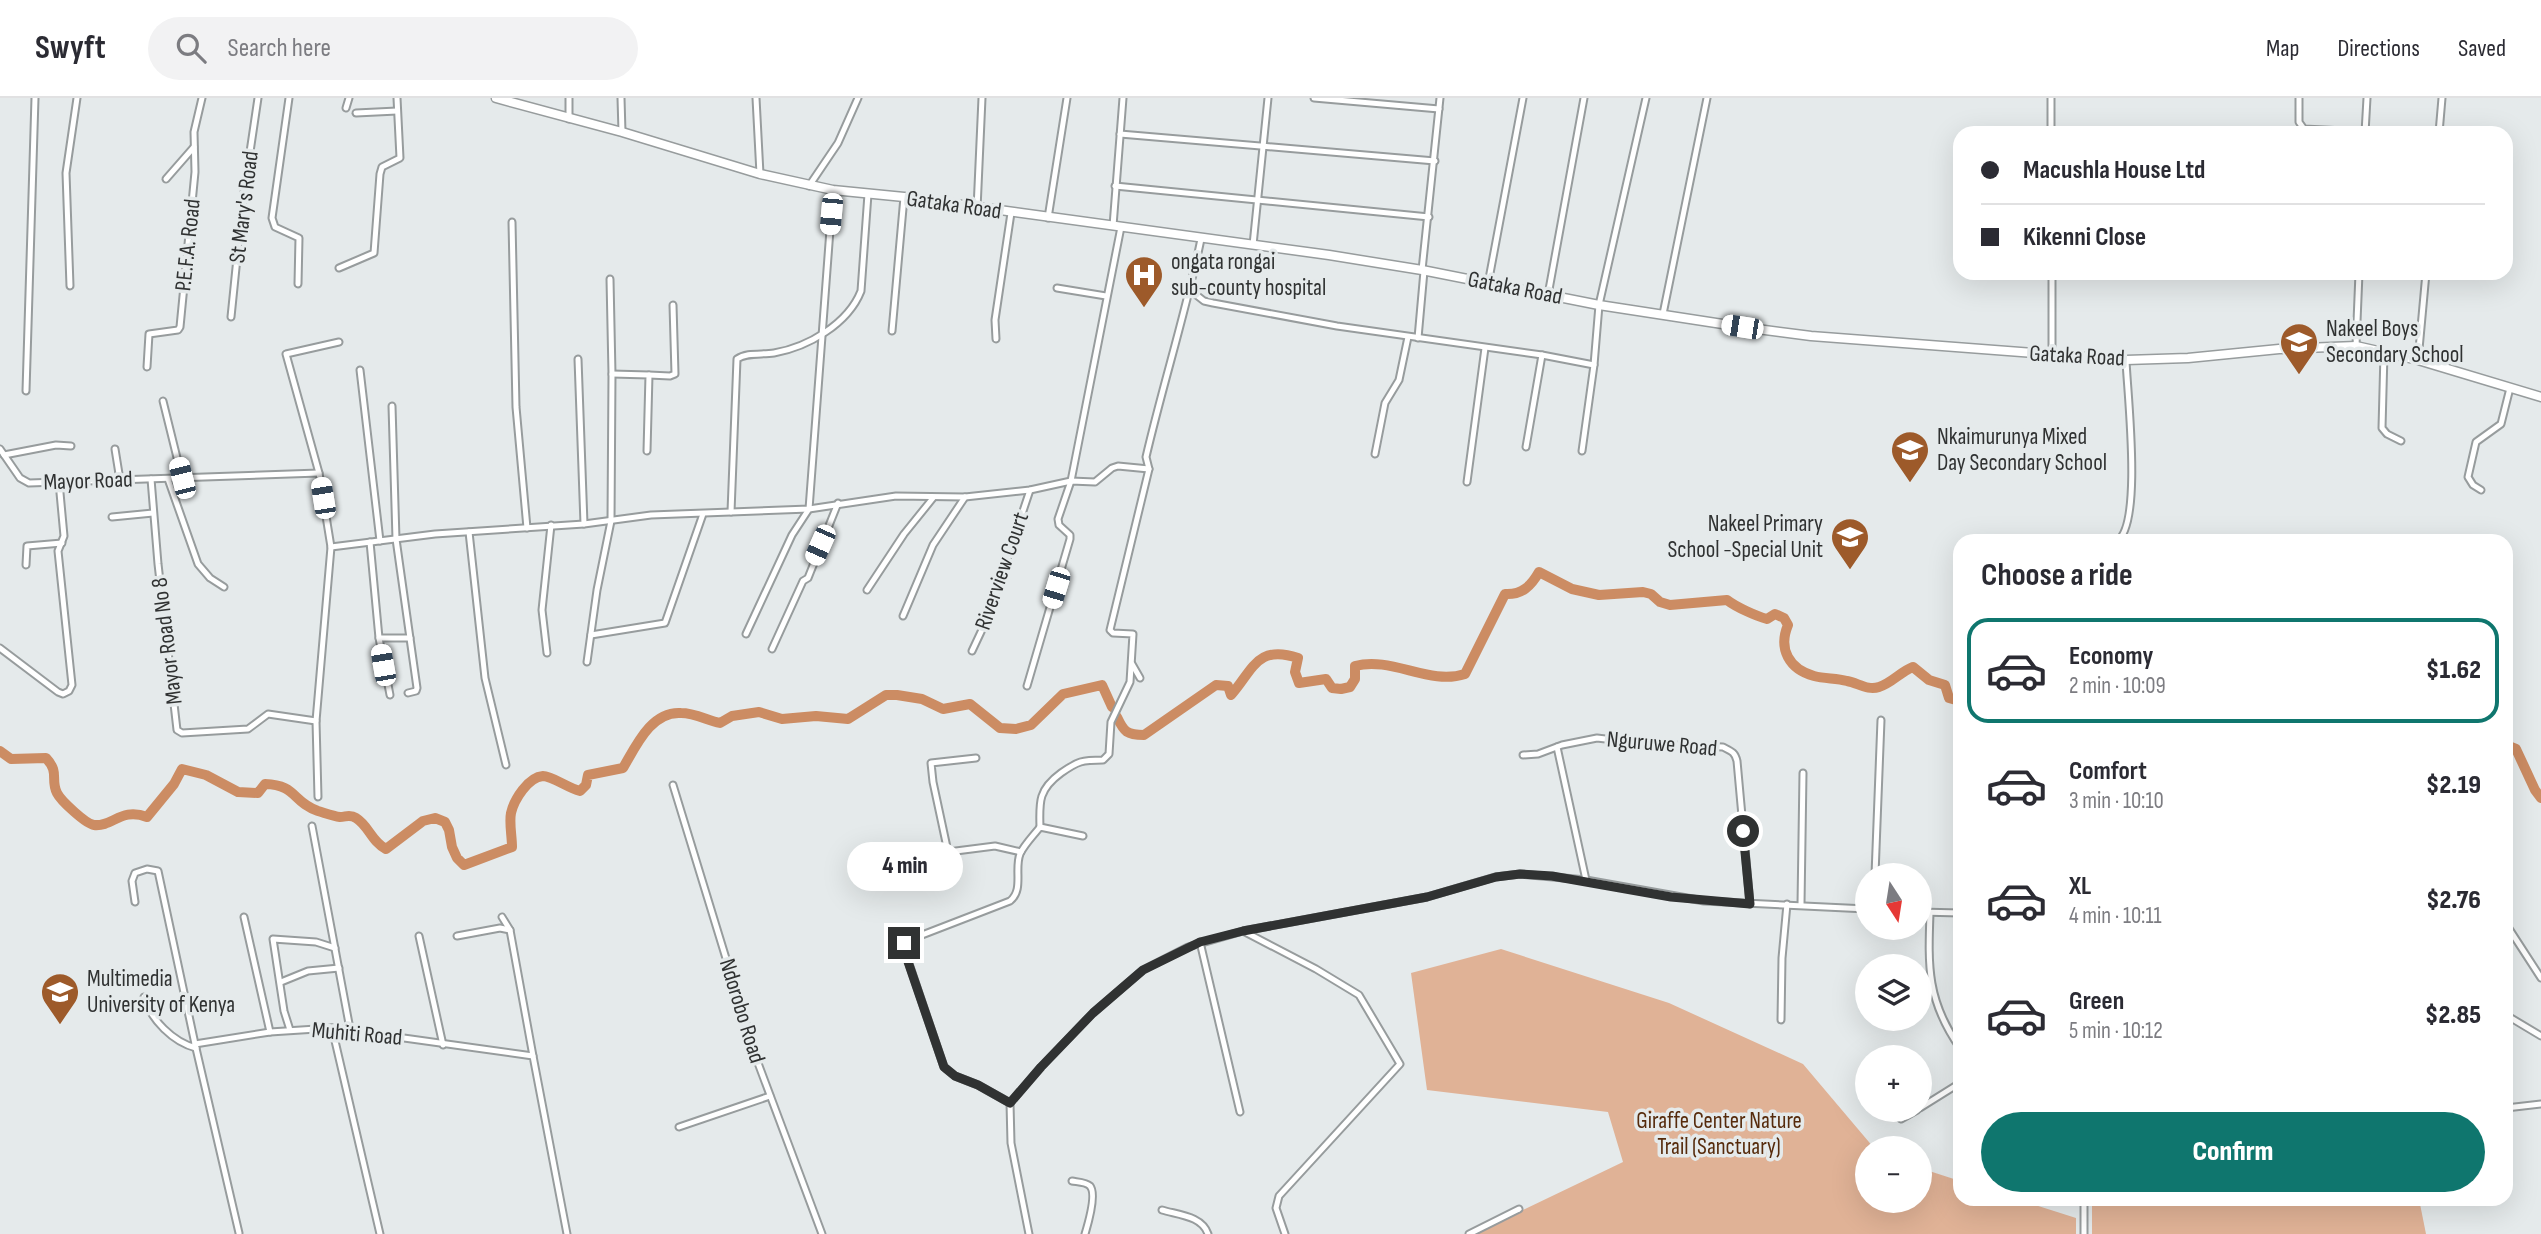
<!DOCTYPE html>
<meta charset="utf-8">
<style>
body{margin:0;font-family:"Sofia Sans Condensed",sans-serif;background:#f2f2f3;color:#2b2b33;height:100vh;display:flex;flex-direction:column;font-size:26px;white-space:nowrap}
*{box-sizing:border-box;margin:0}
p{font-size:23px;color:#7c7c81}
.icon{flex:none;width:38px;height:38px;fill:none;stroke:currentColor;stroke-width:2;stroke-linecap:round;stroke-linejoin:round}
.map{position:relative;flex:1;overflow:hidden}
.details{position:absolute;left:1953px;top:436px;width:560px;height:672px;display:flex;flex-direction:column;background:#fff;border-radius:21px;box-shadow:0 7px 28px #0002}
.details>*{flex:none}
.banner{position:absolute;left:1953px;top:28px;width:560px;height:154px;border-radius:21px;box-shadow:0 7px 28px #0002;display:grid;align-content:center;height:154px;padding:0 28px;background:#fff}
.needle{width:46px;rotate:168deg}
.buttons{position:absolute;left:1855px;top:765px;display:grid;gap:14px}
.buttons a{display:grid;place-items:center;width:77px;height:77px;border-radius:50%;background:#fff;box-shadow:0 7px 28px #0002;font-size:35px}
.end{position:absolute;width:32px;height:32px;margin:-16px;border:9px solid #303232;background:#fff;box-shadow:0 0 0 4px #fff}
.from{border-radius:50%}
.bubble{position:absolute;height:49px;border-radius:24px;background:#fff;box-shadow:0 7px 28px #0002;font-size:23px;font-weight:800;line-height:49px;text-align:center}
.car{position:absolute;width:21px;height:42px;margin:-21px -10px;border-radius:9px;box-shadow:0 0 5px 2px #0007;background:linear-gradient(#fff 24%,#345 0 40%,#fff 0 76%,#345 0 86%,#fff 0)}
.banner b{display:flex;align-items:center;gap:24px;height:66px;font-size:26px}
.banner b+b{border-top:2px solid #e1e1e2}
.banner i{width:18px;height:18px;background:#2b2b33}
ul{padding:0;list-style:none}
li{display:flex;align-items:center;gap:21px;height:105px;margin:0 14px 10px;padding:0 14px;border:4px solid transparent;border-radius:21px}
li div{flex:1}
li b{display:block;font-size:26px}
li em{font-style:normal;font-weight:800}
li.selected{border-color:#0f766e}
li>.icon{width:63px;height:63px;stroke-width:1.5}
h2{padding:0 28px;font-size:32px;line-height:84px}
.action{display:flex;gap:14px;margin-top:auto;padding:14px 28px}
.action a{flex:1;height:80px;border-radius:42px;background:#0f766e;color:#fff;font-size:28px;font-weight:800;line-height:80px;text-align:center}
header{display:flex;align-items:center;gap:42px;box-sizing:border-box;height:98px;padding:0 35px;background:#fff;border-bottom:2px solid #e1e1e2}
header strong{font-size:33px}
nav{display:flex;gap:38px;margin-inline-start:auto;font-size:24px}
.search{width:490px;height:63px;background:#f2f2f3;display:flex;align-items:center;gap:18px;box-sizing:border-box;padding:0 24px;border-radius:38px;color:#7c7c81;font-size:26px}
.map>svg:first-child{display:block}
.green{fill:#e0b296}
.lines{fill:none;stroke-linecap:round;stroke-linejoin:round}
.river{stroke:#cc8c63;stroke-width:10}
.street-casing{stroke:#979c9d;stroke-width:9}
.secondary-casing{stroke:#979c9d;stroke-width:11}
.street{stroke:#fff;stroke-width:5}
.secondary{stroke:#fff;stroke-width:8}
.route{stroke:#303232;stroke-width:9}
.labels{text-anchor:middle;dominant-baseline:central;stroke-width:7;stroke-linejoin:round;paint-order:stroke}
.street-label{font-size:23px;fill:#303232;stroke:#e5eaeb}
.poi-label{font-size:23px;fill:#303232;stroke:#e5eaeb;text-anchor:start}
.park-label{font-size:23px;fill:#562b0c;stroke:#e5eaeb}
</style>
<header>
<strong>Swyft</strong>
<div class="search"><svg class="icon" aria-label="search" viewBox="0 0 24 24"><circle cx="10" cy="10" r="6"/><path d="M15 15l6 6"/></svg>Search here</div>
<nav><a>Map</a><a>Directions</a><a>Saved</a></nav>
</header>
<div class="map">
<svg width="2541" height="1136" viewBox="0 0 2541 1136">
<rect width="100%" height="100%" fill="#e5eaeb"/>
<g class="green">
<polygon points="1501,851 1669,905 1803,966 1874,1050 1867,1050 1867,1102 1920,1102 1920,1070 1960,1083 1960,1101 2016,1101 2076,1120 2076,1136 1473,1136 1623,1064 1608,1014 1427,992 1411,875"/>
<polygon points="2092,1101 2419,1101 2426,1136 2092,1136"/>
</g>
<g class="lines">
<g class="river">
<path d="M1117,619C1124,634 1127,637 1144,637L1216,587L1228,588L1231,597C1253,572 1257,546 1298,560L1295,574L1299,585L1326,581L1332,590L1341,591L1350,589L1355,581V568C1392,558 1429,588 1465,576L1505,496C1522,497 1531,488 1539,474L1572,491L1599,497L1643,494L1651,496L1660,504L1670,507L1727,502C1736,509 1756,518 1767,521L1775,516L1784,520L1788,527C1778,551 1789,571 1814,578C1825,581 1836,580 1847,583C1858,585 1868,593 1879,589C1892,585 1900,574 1913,569L1929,582L1945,587L1949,600L1956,602L1960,599"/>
<polyline points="2506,647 2516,651 2535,692 2541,700"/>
<path d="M0,653L11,661L46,660C60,675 50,681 57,695C61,703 86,726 94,727C113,729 121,709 147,719L174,686L182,671L206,677L238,694L258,695L265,686C297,687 292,704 318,713C325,715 333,718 340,719C346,719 350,716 356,720C369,728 371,743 386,751L423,723L435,720L445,724L449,732L452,749L457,760L464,767L512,749C512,738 509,725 511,715C514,702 528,679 543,678C552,678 568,690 580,693L586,687L588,677L623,670C636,648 651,613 681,615C694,615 707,622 720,625L732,618L759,614L782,621L816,618L848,621L886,597H897L922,601L943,611L970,606L1000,630L1016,631L1031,627L1063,596L1102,587L1112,609"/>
</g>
<defs>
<g id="street">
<polyline points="289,0 272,120 275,129 299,140 298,186"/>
<polyline points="621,0 622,34"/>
<polyline points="756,0 760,76"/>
<polyline points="1314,0 1439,11"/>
<polyline points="2299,0 2299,24 2304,31 2365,34"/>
<polyline points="346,10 349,0"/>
<polyline points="356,15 397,13"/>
<polyline points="569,21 569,0"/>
<polyline points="2051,35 2051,0"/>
<polyline points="2365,35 2367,0"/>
<polyline points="2439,35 2442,0"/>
<polyline points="1120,36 1435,63"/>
<polyline points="166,81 194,49"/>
<polyline points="809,88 838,45 858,0"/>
<polyline points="1115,88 1429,119"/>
<polyline points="977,111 982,0"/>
<polyline points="1048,120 1067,0"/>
<polyline points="512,124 516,309 527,430"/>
<polyline points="1113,128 1123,0"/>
<polyline points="1253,147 1268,0"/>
<polyline points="339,170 374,155 380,76 382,69 400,60 397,0"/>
<polyline points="1422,172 1440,0"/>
<polyline points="2052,175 2052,257"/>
<polyline points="1488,186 1523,0"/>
<polyline points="70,188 66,75 77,0"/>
<polyline points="1057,190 1106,198"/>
<polyline points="1190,192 1204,203 1213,205 1337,228 1542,257 1594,267"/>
<polyline points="1548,197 1584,0"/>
<polyline points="1663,216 1707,0"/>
<polyline points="231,219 243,101 258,0"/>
<polyline points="892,233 904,99"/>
<polyline points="1418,240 1424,173"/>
<polyline points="996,241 995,222 1011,115"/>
<polyline points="2356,248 2359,175"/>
<polyline points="2384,255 2382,330 2387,336 2401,343"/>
<polyline points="578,261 584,426"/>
<polyline points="2418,262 2426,175"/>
<polyline points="147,269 149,236 178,232 180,229 195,74 194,34 202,0"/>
<polyline points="360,272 380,443"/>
<polyline points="612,276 649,277 647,353"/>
<polyline points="649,277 670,278 675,276 673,207"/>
<polyline points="26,293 35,0"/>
<polyline points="163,303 182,380"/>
<polyline points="392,308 396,441 417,590 416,593 408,595"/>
<polyline points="1526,349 1542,257"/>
<polyline points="0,351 20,380 29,385 319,375"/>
<polyline points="115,351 120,382"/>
<polyline points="1582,353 1594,267 1599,207 1646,0"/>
<polyline points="1375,356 1385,305 1399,282 1408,239"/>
<polyline points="4,357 56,347 71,348"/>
<polyline points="151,381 158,466 177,632 182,635 248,631 268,616 316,623"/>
<polyline points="168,381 198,466 210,480 224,489"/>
<polyline points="1467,384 1485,250"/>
<polyline points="2481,392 2473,387 2468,379 2476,344 2501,326 2510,290"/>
<path d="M731,414L737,261C747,254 762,257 774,255C808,249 848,226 861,193L868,96"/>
<polyline points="112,419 153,415"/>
<polyline points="469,434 485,580 506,667"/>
<polyline points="2074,443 2095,443"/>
<path d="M2117,443C2143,427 2127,293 2126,262"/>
<polyline points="370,444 379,540 390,597"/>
<polyline points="331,449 435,436 584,426 651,417 809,411 896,398 965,399 1030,392 1071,383 1095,384 1112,370 1118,368 1149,371"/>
<polyline points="26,467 27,448 62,445"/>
<polyline points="867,492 904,436 933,400"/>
<polyline points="903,518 933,447 965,399"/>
<polyline points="746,536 792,437 809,411 833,92"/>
<polyline points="591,537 665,525 703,416"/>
<polyline points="379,540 410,540"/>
<polyline points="0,550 58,594 63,596 69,593 72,587 58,453 64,438 59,384"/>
<polyline points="772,551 803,483 808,480 838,405"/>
<polyline points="972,553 987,521 1030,392"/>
<polyline points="547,555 542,512 551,427"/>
<polyline points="587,564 597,492 611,423 612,276 610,181"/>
<polyline points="1132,566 1140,580"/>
<polyline points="1027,588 1070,441 1070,437 1059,427 1058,421 1071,383 1121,129"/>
<polyline points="1557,649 1586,782"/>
<path d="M1523,657L1538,656L1562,647L1597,640L1648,646L1723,649C1731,653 1735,654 1737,663L1750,806"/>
<polyline points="976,660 931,665 933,684 948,754 995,748 1021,754"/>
<polyline points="673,687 758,965 822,1136"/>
<polyline points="318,699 316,623 331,449 319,375 286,256 339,244"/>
<polyline points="312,728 350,931"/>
<path d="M1040,729C1039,703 1039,691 1061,675C1078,663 1082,662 1103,662L1109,656L1111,624L1130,584L1133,536L1113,535L1110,532L1149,371L1146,359C1163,286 1186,214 1201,141"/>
<polyline points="1875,777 1881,622"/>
<polyline points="135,804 132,783 135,775 147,771 158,773 195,946"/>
<polyline points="1801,806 1803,675"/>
<polyline points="1920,814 1960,815"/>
<path d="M1930,815C1928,869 1927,903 1960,950"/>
<polyline points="244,819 270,934"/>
<polyline points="502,819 510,832 533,958"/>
<polyline points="2506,826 2541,880"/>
<polyline points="1245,834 1316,871 1359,897 1400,966 1279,1098 1276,1110 1285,1136"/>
<polyline points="419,838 443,947"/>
<polyline points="457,838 500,830 510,832"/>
<polyline points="1200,844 1240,1014"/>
<polyline points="281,884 308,873 339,870"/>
<path d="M144,899C151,922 173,944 196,950"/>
<polyline points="2506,917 2541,938"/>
<polyline points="1781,922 1782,860 1787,806"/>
<polyline points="332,930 380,1136"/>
<polyline points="290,932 284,913 273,841 316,844 335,850"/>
<polyline points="1010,1005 1041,969 1093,915 1143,872 1188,849 1243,833 1427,799 1495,779 1520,776 1586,782 1704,803 1867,811"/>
<path d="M1010,1005L978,987L955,978L944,969L903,848L909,842L1010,803C1024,792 1014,771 1020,756C1024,747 1034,737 1040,729L1083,738"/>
<polyline points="1010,1005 1011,1045 1029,1136"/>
<polyline points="1920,1010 1960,985"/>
<polyline points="2506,1010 2541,1006"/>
<polyline points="1901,1021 1917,1012"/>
<polyline points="679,1029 770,998"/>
<path d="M1072,1083C1077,1084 1086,1084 1090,1088C1097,1096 1088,1126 1085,1136"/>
<path d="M1162,1112C1179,1117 1202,1118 1208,1136"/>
<polyline points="239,1135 195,946 270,934 332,930 533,958 567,1136"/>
<polyline points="1469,1136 1519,1111"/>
<polyline points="2084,1136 2084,1101"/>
</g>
<polyline id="secondary" points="496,0 622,34 760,76 833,92 904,99 1329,157 1422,172 1599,207 1742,229 1811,238 2126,262 2188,260 2279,251 2356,248 2418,262 2541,299"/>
</defs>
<use href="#street" class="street-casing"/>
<use href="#secondary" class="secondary-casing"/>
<use href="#street" class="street"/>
<use href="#secondary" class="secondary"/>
</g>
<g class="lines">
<polyline class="route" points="904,845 904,852 944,969 955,978 978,987 1010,1005 1041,969 1093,915 1143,872 1200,844 1243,833 1427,799 1496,779 1520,776 1552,778 1671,799 1750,806 1743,733"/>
</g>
<defs>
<symbol id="hospital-pin" viewBox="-11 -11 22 30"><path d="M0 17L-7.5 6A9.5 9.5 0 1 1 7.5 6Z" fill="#9d5a2a" stroke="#e5eaeb"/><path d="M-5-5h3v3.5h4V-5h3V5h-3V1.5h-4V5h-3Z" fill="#fff"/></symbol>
<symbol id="school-pin" viewBox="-11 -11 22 30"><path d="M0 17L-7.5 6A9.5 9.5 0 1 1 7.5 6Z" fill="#9d5a2a" stroke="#e5eaeb"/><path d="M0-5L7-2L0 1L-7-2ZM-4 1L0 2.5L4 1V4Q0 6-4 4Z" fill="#fff"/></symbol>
<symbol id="university-pin" viewBox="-11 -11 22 30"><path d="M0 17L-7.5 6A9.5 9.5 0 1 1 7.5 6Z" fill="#9d5a2a" stroke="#e5eaeb"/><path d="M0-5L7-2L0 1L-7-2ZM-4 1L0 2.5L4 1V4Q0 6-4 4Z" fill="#fff"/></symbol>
</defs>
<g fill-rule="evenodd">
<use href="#hospital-pin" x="1122" y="155" width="44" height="60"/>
<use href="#school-pin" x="2277" y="222" width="44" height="60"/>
<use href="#school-pin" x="1888" y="330" width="44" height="60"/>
<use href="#school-pin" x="1828" y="417" width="44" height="60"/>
<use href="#university-pin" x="38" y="872" width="44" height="60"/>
</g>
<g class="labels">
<g class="street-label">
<text transform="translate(954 107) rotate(8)">Gataka Road</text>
<text transform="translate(244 109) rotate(-83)">St Mary's Road</text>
<text transform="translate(188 147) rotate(-84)">P.E.F.A. Road</text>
<text transform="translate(1515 190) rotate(11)">Gataka Road</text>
<text transform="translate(2077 258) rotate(3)">Gataka Road</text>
<text transform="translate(88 383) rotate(-2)">Mayor Road</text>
<text transform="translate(1002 473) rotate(-71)">Riverview Court</text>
<text transform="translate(167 543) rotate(-97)">Mayor Road No 8</text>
<text transform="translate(1662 646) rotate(5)">Nguruwe Road</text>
<text transform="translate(742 913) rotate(73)">Ndorobo Road</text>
<text transform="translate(357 936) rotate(5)">Muhiti Road</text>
</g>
<g class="poi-label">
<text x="1171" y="164">ongata rongai<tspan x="1171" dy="26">sub-county hospital</tspan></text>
<text x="2326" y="231">Nakeel Boys<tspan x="2326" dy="26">Secondary School</tspan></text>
<text x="1937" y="339">Nkaimurunya Mixed<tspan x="1937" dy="26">Day Secondary School</tspan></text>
<text x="1823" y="426" text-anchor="end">Nakeel Primary<tspan x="1823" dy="26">School -Special Unit</tspan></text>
<text x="87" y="881">Multimedia<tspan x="87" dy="26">University of Kenya</tspan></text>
</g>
<g class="park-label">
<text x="1719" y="1023">Giraffe Center Nature<tspan x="1719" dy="26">Trail (Sanctuary)</tspan></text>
</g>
</g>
</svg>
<div class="buttons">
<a><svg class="needle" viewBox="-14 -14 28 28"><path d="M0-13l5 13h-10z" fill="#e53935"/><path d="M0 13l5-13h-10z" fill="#7c7c81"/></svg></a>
<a><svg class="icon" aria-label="layers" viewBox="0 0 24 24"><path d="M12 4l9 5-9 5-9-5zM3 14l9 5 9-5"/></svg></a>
<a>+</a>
<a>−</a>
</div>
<i class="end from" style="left:1743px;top:733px"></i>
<i class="end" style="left:904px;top:845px"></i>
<div class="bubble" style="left:847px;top:744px;width:116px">4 min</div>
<i class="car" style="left:831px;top:116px;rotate:185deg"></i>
<i class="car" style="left:1742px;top:229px;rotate:279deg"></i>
<i class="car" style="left:182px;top:380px;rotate:346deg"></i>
<i class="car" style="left:323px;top:400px;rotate:351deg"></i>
<i class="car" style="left:820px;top:447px;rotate:204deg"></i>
<i class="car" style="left:1056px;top:490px;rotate:197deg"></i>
<i class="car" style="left:383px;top:567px;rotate:350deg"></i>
<div class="banner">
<b><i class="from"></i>Macushla House Ltd</b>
<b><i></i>Kikenni Close</b>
</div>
<section class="details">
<h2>Choose a ride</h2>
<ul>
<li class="selected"><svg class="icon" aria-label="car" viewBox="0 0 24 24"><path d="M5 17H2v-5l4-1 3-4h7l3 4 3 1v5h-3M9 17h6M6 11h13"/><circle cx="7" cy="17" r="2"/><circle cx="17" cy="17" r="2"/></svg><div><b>Economy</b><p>2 min · 10:09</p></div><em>$1.62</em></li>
<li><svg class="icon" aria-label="car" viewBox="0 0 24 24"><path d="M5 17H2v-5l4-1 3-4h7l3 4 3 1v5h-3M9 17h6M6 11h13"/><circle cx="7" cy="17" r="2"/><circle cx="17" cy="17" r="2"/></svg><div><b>Comfort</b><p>3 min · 10:10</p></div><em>$2.19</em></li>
<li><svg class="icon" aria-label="car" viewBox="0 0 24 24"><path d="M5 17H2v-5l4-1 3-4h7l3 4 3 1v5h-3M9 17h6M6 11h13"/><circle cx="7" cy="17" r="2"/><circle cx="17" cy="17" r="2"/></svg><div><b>XL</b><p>4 min · 10:11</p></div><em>$2.76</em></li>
<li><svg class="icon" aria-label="car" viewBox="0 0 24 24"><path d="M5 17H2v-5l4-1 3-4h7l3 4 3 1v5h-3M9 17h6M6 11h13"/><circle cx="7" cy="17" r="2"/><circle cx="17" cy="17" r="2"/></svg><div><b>Green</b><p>5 min · 10:12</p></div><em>$2.85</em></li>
</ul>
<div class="action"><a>Confirm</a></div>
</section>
</div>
